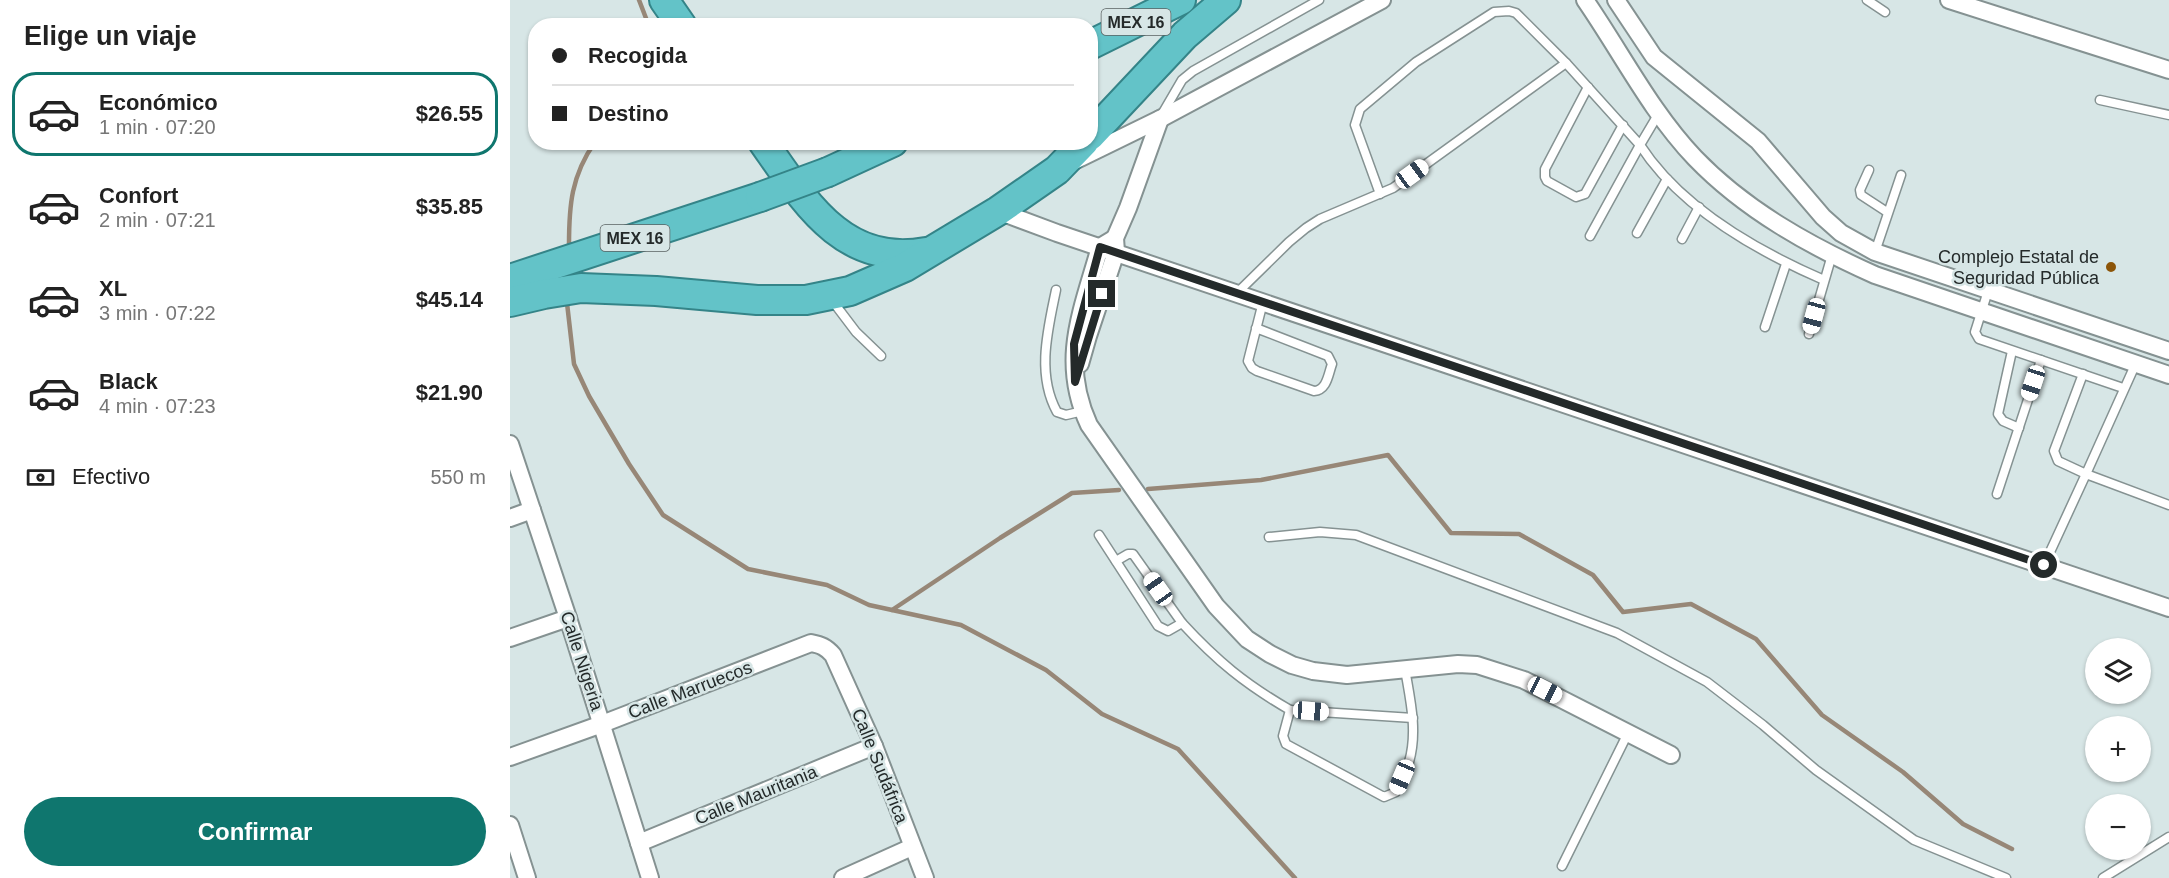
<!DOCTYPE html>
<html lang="es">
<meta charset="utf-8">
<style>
body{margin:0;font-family:Arial,sans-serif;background:#f2f2f2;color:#222;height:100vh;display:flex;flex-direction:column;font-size:22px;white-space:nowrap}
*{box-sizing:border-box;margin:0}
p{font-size:20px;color:#767676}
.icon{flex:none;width:33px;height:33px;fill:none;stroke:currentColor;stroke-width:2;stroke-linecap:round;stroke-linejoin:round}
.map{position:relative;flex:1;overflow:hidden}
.sheet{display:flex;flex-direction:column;background:#fff;width:510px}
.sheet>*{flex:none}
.top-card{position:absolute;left:18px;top:18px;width:570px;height:132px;border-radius:24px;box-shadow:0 2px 4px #0004;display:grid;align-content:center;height:132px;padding:0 24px;background:#fff}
.tools{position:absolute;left:1575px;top:638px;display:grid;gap:12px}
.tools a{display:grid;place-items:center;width:66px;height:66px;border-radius:50%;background:#fff;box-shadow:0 2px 4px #0004;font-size:30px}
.end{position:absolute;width:27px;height:27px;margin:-14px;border:8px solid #242a2a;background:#fff;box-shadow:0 0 0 3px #fff}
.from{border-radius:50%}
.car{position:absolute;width:18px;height:36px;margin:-18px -9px;border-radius:8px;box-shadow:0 0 4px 2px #0007;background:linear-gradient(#fff 24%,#345 0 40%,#fff 0 76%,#345 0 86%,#fff 0)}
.top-card b{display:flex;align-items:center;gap:21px;height:57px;font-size:22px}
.top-card b+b{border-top:2px solid #e0e0e0}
.top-card i{width:15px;height:15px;background:#222}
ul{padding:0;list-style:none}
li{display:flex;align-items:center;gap:18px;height:84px;margin:0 12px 9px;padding:0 12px;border:3px solid transparent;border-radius:24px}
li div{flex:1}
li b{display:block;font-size:22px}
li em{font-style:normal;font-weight:600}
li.on{border-color:#0f766e}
li>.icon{width:54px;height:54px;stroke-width:1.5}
h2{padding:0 24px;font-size:27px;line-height:72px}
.pay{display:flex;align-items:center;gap:15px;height:66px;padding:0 24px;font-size:22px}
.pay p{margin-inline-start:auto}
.cta{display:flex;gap:12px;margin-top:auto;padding:12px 24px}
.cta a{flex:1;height:69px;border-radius:36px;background:#0f766e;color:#fff;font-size:24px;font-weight:600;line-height:69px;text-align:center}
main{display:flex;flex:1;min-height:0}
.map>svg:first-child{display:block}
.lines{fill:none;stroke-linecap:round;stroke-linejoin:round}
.stream{stroke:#978777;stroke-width:4.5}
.service-casing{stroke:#859292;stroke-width:11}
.minor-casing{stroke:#859292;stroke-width:20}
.trunk-casing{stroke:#348488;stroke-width:32}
.service{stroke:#fff;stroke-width:8}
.minor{stroke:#fff;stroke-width:16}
.trunk{stroke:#63c3c8;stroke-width:28}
.trunk-bridge-casing{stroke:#348488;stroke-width:32;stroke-linecap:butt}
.trunk-bridge{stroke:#63c3c8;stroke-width:28}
.route{stroke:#242a2a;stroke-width:8}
.poi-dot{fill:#8c5508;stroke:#d7e6e6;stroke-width:2}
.labels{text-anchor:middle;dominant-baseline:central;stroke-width:5;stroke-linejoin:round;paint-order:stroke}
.shield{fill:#d7e6e6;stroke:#5a6262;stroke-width:1.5}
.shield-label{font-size:16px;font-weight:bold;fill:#242a2a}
.poi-label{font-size:18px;fill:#242a2a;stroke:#d7e6e6;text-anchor:end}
.street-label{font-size:18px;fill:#242a2a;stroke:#d7e6e6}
</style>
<main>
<section class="sheet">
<h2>Elige un viaje</h2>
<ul>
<li class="on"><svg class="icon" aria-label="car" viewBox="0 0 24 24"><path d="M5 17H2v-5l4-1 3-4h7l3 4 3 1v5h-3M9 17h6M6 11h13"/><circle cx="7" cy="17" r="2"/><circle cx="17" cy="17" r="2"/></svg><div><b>Económico</b><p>1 min · 07:20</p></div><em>$26.55</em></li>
<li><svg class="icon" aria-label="car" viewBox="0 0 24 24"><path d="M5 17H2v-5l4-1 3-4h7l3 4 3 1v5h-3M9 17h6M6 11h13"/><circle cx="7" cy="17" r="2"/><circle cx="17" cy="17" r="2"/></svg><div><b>Confort</b><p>2 min · 07:21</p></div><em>$35.85</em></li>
<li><svg class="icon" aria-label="car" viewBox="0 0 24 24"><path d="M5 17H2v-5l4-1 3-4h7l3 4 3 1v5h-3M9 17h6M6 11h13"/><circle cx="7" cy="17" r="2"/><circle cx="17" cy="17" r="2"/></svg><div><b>XL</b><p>3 min · 07:22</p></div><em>$45.14</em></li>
<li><svg class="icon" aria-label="car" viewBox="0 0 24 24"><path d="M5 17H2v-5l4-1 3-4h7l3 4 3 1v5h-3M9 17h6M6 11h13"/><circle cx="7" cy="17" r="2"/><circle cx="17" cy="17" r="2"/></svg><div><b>Black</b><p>4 min · 07:23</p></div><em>$21.90</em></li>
</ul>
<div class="pay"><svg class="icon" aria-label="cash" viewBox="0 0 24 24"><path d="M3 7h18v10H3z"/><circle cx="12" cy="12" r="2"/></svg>Efectivo<p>550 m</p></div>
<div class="cta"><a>Confirmar</a></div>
</section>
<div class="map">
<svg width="1659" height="878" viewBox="0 0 1659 878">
<rect width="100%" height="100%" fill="#d7e6e6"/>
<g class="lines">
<g class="stream">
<polyline points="129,0 139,26"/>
<path d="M59,245C59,206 61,176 85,142"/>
<polyline points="57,303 64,364 79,396 119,464 153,515 238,569 317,585 359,605 451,625 536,670 592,714 668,749 785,878"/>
<polyline points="638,489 751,480 878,455 941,533 1009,534 1083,575 1113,612 1181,604 1246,639 1312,715 1393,772 1453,824 1502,849"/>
<polyline points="382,610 490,538 562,493 609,490"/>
</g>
<defs>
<g id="service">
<polyline points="1357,0 1375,12"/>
<polyline points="1078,87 1035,169 1035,177 1037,181 1066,197 1075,194 1113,125"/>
<polyline points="1590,100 1659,115"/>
<path d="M1149,113L1130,145C1170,207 1247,251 1314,280"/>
<polyline points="651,116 672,80 683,71 809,0"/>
<polyline points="1359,170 1350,190 1351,195 1377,212"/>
<polyline points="870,194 845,125 850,109 906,62 984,12 999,11 1006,13 1056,63 1130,145 1080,236"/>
<polyline points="1127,233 1157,179"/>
<polyline points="1172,239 1189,207"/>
<polyline points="1365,252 1391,175"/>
<path d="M546,290C538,329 526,374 547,412L556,415L573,411"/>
<polyline points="1478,291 1465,332 1469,339 1613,388"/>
<polyline points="727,293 779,242 796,228 810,219 883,188 1056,63"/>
<polyline points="321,299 346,332 371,356"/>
<polyline points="1255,327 1276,264"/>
<path d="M746,328L818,356L822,364C818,375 817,390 804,391L747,371L742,368L738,361L753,302"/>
<polyline points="1299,334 1322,255"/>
<polyline points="1502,351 1488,414 1493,421 1509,428"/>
<polyline points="1573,374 1544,451 1548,461 1576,474 1626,363"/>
<polyline points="1487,494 1531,360"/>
<path d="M589,535L648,626L658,631L672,623C707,661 735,684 780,710L773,736L776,744L874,797L886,792C890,782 896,772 899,762C908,731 900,699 895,669"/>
<polyline points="759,537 810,532 846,535 1107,633 1197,682 1253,725 1306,770 1404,840 1496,878"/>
<polyline points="606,561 618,554 623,554 672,623"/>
<polyline points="1534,565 1576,474 1659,505"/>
<polyline points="780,710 903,718"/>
<polyline points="1052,866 1118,733"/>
<polyline points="1593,878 1659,837"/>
</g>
<g id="minor">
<path d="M1075,0C1111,52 1141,112 1185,158C1235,210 1300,246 1365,275L1659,375"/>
<polyline points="1106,0 1144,57 1248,141 1313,217 1331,233 1365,252 1659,351"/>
<polyline points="1439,0 1659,70"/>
<polyline points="564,161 650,119 872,0"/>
<polyline points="488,211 547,233 1659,608"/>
<path d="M605,238L590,247C572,311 549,360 579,425L706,606L737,639L760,654L782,665L803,671L837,675L948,664L967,665L1014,680L1161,755"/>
<polyline points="570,364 578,336 606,252 605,238 618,208 650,119"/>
<polyline points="0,444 58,618 140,878"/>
<polyline points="0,518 22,510"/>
<polyline points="0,638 58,618"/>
<path d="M0,757L92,724L301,643C311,645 316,647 323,655L364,746L415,878"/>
<polyline points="0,825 17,878"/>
<polyline points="129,843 364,746"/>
<polyline points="333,878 402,847"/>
</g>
<g id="trunk">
<polyline points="154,0 172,26"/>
<polyline points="580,45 671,0"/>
<polyline points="580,136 675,35 716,0"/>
<path d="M253,142C295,202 333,267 416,252"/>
<polyline points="318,172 383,142"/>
<polyline points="0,279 250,197"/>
<polyline points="0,302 34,294 71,288 146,291 247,300 296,300 340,291 395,267 488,211 547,170 574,142"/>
</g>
</defs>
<use href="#service" class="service-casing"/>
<use href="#minor" class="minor-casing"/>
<use href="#trunk" class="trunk-casing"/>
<use href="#service" class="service"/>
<use href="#minor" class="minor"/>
<use href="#trunk" class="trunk"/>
<defs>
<polyline id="trunk-bridge" points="250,197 318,172"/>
</defs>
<use href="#trunk-bridge" class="trunk-bridge-casing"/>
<use href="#trunk-bridge" class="trunk-bridge"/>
</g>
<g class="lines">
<polyline class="route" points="592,294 565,382 564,344 590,247 1534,565"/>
</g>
<circle class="poi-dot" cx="1601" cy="267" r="6"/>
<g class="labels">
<g class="shield">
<rect x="591.5" y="9" width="69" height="26" rx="4.5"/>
<rect x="90.5" y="225" width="69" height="26" rx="4.5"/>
</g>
<g class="shield-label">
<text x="626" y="22">MEX 16</text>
<text x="125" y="238">MEX 16</text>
</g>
<g class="poi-label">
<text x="1589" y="257">Complejo Estatal de<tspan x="1589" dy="21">Seguridad Pública</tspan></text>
</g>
<g class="street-label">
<text transform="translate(72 661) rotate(72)">Calle Nigeria</text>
<text transform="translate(180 690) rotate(-21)">Calle Marruecos</text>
<text transform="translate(370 766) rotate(68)">Calle Sudáfrica</text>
<text transform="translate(246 795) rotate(-22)">Calle Mauritania</text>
</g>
</g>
</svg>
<div class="tools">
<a><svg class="icon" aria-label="layers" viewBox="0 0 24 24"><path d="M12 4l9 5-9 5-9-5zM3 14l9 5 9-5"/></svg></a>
<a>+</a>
<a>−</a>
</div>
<i class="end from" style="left:1534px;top:565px"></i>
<i class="end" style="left:592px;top:294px"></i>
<i class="car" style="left:902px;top:174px;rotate:54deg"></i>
<i class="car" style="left:1304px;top:316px;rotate:195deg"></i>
<i class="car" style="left:1523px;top:383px;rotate:198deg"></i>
<i class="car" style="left:648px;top:589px;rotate:325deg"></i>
<i class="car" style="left:1035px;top:690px;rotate:117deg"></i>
<i class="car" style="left:801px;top:711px;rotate:94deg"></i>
<i class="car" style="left:892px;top:777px;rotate:203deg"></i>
<div class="top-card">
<b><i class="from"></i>Recogida</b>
<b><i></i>Destino</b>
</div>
</div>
</main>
